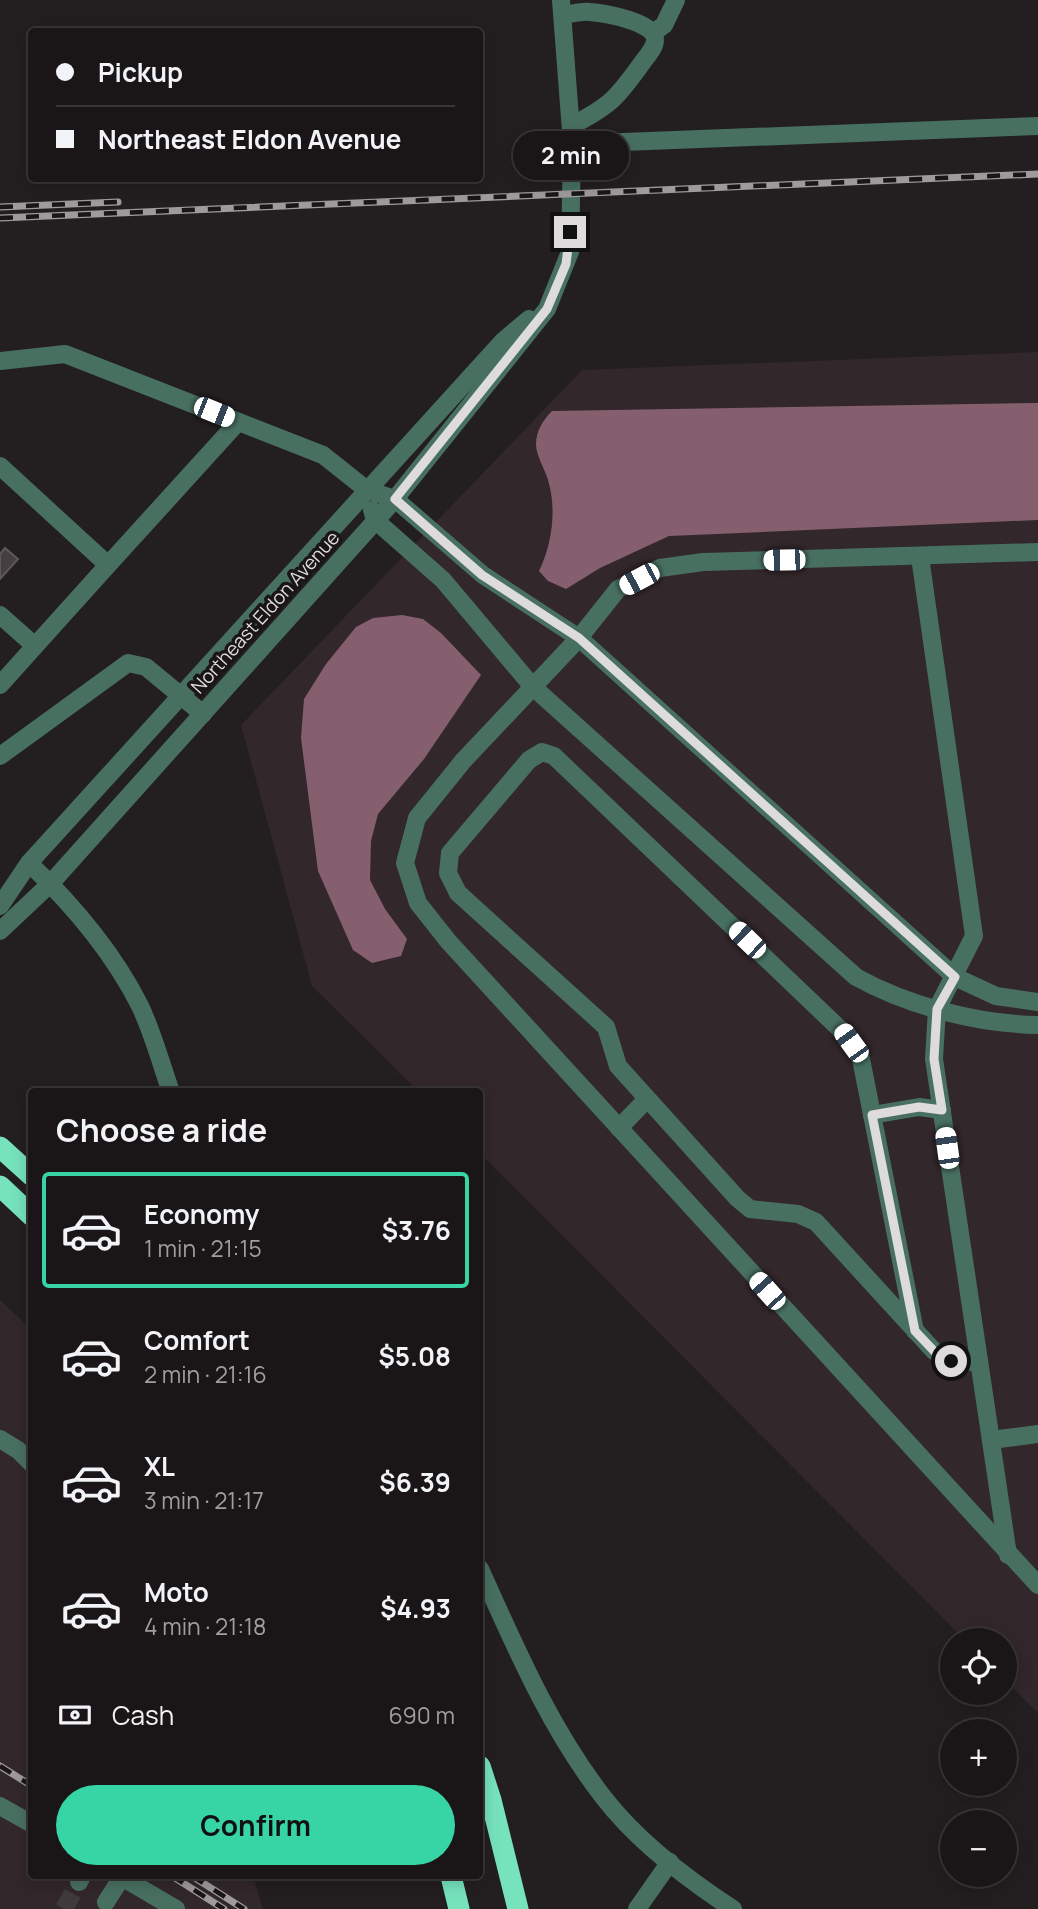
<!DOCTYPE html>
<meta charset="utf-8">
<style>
body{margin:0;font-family:Manrope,sans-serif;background:#231f21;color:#f1f3f6;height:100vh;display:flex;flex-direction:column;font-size:26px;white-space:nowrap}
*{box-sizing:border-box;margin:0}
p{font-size:23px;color:#9f9fa2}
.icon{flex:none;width:38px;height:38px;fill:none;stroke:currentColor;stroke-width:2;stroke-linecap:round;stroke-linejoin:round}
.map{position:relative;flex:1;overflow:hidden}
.drawer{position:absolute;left:28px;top:1088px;width:455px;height:791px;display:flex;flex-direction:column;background:#1a1618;border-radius:7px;box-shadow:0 4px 18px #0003,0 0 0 2px #383537}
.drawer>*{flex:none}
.top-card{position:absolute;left:28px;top:28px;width:455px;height:154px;border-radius:7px;box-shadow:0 4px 18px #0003,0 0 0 2px #383537;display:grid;align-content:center;height:154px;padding:0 28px;background:#1a1618}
.buttons{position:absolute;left:940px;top:1628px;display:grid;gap:14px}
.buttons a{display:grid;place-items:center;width:77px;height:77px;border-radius:50%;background:#1a1618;box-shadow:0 4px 18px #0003,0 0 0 2px #383537;font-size:35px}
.end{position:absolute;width:32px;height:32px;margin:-16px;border:9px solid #dedbdc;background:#111;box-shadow:0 0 0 4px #111}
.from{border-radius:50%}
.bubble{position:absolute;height:49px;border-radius:24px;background:#1a1618;box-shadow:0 4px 18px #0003,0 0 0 2px #383537;font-size:23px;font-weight:700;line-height:49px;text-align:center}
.car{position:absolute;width:21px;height:42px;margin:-21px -10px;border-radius:9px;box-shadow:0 0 5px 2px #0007;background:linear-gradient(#fff 24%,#345 0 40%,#fff 0 76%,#345 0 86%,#fff 0)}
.top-card b{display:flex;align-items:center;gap:24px;height:66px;font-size:26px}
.top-card b+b{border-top:2px solid #383537}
.top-card i{width:18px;height:18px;background:#f1f3f6}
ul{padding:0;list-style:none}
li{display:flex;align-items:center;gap:21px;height:116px;margin:0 14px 10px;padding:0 14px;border:4px solid transparent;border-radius:7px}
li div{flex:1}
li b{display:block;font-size:26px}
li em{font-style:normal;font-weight:700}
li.selected{border-color:#37d4a6}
li>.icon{width:63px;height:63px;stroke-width:1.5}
h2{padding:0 28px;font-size:32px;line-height:84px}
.pay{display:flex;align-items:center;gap:18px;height:77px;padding:0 28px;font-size:26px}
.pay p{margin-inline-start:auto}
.button{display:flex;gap:14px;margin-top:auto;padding:14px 28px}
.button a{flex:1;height:80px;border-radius:42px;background:#37d4a6;color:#111;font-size:28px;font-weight:700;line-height:80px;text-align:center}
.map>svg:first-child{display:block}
.built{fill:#32272b}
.water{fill:#865f6e}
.building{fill:#453f41;stroke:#5e585a;stroke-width:2}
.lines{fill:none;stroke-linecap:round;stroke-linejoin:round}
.minor-tunnel{stroke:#3f3a3c;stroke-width:18;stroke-dasharray:18 9;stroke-linecap:butt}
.minor{stroke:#487061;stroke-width:18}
.highway{stroke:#76e3bd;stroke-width:21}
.rail-casing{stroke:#9f9b9d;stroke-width:7}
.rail{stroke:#1a1517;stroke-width:4.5;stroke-dasharray:13;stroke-linecap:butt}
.route{stroke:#dedbdc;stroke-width:9}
.labels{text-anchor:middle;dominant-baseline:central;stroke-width:7;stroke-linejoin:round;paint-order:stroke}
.street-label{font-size:19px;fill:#dedbdc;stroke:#1a1517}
</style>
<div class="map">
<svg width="1038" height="1909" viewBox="0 0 1038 1909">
<rect width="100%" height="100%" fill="#231e20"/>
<g class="built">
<polygon points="1038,352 1038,1713 1005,1680 1004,1640 965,1640 480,1153 480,1092 419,1092 312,986 241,725 582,370"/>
<polygon points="0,1300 31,1329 32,1876 253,1876 263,1909 0,1909"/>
</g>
<g class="water">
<path d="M1038,403V520L669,536L600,568L566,589L548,581L539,571C552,545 557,509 548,480C545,469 536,456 536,444C536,431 543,420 552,411Z"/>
<polygon points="402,615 423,619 441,633 481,675 424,759 378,814 371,841 370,880 385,909 407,939 401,956 372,963 353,950 318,871 301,738 304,699 326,664 356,627 373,618"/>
</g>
<polygon class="building" points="5,548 18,559 0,579 0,554"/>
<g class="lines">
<polyline class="minor-tunnel" points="64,1909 79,1882"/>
<g class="minor">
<path d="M563,15C571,14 581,11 590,12C604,13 656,22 655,40C655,48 647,56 642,63C617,98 610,106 571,126"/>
<polyline points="653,33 664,25 676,0"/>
<polyline points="572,144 1038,126"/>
<polyline points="0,361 65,354 323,455 367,490 395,499 483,575 579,638 955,977 996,996 1038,1002"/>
<polyline points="0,466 108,565 238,422"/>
<path d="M372,510L375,520L443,580L533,687L856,977C908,1006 978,1024 1038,1025"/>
<polyline points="1038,552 703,562 660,568 618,589 579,638 463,761 417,818 405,863 418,903 448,941 1038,1585"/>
<polyline points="920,557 974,936 937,1009 934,1059 1008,1555"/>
<polyline points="0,615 35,646 108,565"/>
<polyline points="0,685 35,646"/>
<polyline points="0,756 128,663 146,667 203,714"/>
<path d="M29,863C73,905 113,952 140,1006C153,1033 161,1064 171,1092"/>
<polyline points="0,906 29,863 503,341 529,319"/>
<polyline points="0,931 51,883 395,499 547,309 570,252 572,144 561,0"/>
<polyline points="872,1115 919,1107 942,1110"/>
<polyline points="619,1128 647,1099"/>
<polyline points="915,1331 860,1054 843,1032 554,756 542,752 529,760 450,853 448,873 458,893 606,1027 618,1066 737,1198 750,1209 798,1214 816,1222 934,1351 951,1361 979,1362"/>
<polyline points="0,1439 18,1450 32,1464"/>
<polyline points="991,1440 1038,1434"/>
<path d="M480,1569C516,1648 550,1729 604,1798C638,1842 687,1879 733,1909"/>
<polyline points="0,1806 32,1824"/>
<polyline points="120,1876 176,1909"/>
<polyline points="79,1882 82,1876"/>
<polyline points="106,1902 122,1877"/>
<polyline points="637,1909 670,1862"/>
</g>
<g class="highway">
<polyline points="0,1147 32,1176"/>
<polyline points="0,1186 32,1216"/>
<polyline points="480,1766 491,1800 518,1909"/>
<polyline points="451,1876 459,1909"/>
</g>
<defs>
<g id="rail">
<polyline points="0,207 118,202"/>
<polyline points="0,218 1038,174"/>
<polyline points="0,1766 32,1786"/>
<polyline points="172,1876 224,1909"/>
<polyline points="192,1876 244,1909"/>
</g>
</defs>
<use href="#rail" class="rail-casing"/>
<use href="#rail" class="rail"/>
</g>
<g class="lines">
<polyline class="route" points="570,232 566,264 547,309 395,499 482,575 579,638 955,977 937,1009 934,1059 942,1110 919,1107 872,1115 915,1331 934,1351 951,1361"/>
</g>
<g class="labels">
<g class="street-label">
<text transform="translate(265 612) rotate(-48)">Northeast Eldon Avenue</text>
</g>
</g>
</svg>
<div class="buttons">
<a><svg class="icon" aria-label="locate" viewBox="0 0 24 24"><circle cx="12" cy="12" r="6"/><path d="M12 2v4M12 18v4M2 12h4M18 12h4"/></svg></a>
<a>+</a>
<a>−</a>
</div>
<i class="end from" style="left:951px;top:1361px"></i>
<i class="end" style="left:570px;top:232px"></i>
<div class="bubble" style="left:513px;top:131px;width:116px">2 min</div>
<i class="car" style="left:214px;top:412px;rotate:112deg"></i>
<i class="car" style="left:784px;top:560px;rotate:269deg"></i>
<i class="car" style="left:639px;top:579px;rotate:242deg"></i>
<i class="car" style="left:747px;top:940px;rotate:314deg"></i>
<i class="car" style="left:851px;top:1043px;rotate:324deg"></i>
<i class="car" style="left:947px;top:1148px;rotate:352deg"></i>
<i class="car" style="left:767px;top:1291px;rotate:318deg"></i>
<div class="top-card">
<b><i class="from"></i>Pickup</b>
<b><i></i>Northeast Eldon Avenue</b>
</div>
<section class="drawer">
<h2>Choose a ride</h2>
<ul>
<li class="selected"><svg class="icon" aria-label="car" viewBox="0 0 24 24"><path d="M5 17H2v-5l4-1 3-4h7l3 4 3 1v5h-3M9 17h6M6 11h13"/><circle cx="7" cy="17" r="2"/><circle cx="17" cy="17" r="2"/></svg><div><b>Economy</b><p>1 min · 21:15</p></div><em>$3.76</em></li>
<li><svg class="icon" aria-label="car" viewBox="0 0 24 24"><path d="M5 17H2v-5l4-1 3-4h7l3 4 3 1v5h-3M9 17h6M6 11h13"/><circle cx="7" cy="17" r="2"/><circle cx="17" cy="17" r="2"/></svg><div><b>Comfort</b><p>2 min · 21:16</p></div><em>$5.08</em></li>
<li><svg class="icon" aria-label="car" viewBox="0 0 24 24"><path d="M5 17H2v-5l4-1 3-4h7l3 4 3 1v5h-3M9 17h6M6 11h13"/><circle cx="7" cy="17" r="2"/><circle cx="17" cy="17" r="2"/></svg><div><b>XL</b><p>3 min · 21:17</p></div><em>$6.39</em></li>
<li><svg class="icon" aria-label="car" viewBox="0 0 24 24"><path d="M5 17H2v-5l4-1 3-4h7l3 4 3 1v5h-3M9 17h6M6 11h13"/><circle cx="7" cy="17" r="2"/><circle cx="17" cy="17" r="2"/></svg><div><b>Moto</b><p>4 min · 21:18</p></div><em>$4.93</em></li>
</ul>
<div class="pay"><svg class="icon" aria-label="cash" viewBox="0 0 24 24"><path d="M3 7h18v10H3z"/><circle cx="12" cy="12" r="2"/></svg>Cash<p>690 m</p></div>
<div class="button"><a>Confirm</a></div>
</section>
</div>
